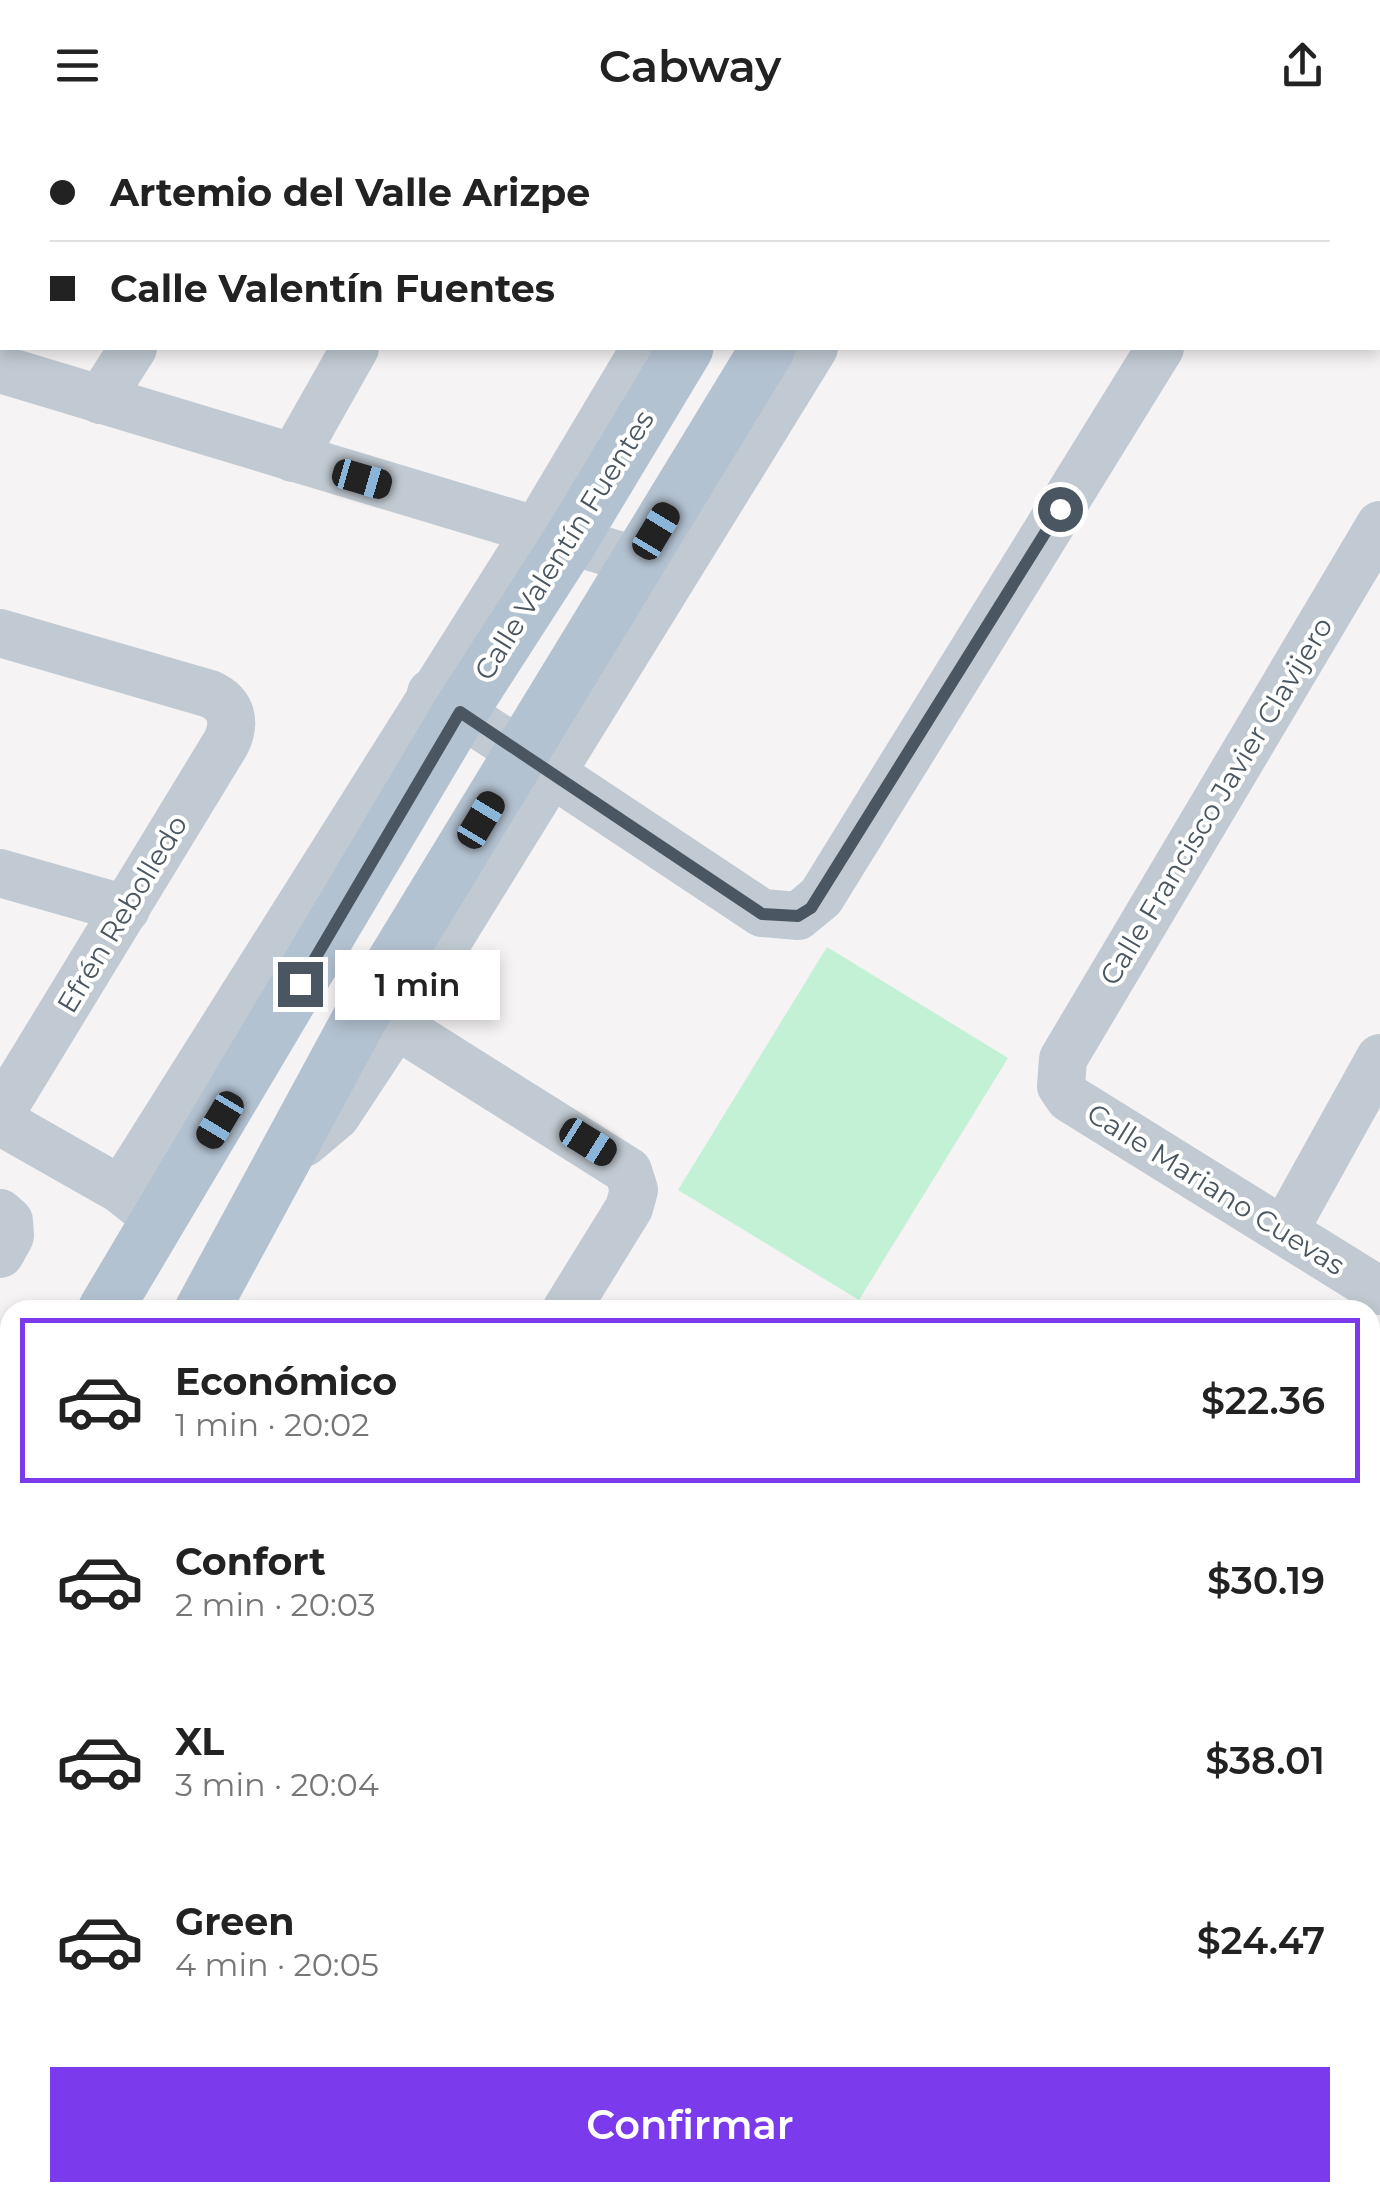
<!DOCTYPE html>
<html lang="es">
<meta charset="utf-8">
<style>
body{margin:0;font-family:Montserrat,sans-serif;background:#f6f6f6;color:#222;height:100vh;display:flex;flex-direction:column;font-size:38px;white-space:nowrap}
*{box-sizing:border-box;margin:0}
p{font-size:32px;color:#767676}
.icon{flex:none;width:55px;height:55px;fill:none;stroke:currentColor;stroke-width:2;stroke-linecap:round;stroke-linejoin:round}
.map{position:relative;flex:1;overflow:hidden}
.side{position:absolute;left:0px;top:1170px;width:1380px;height:902px;display:flex;flex-direction:column;background:#fff;border-radius:30px 30px 0 0;box-shadow:0 5px 15px #0003}
.side>*{flex:none}
.banner{position:absolute;left:0px;top:0px;width:1380px;height:220px;box-shadow:0 5px 15px #0003;display:grid;align-content:center;height:220px;padding:0 50px;background:#fff}
.end{position:absolute;width:45px;height:45px;margin:-22px;border:12px solid #4a5661;background:#fff;box-shadow:0 0 0 5px #fff}
.from{border-radius:50%}
.bubble{position:absolute;height:70px;border-radius:0px;background:#fff;box-shadow:0 5px 15px #0003;font-size:32px;font-weight:600;line-height:70px;text-align:center}
.car{position:absolute;width:30px;height:60px;margin:-30px -15px;border-radius:12px;box-shadow:0 0 8px 2px #0007;background:linear-gradient(#222 24%,#8ab4d8 0 40%,#222 0 76%,#8ab4d8 0 86%,#222 0)}
.banner b{display:flex;align-items:center;gap:35px;height:95px;font-size:38px}
.banner b+b{border-top:2px solid #e0e0e0}
.banner i{width:25px;height:25px;background:#222}
ul{padding:18px 0 0;list-style:none}
li{display:flex;align-items:center;gap:30px;height:165px;margin:0 20px 15px;padding:0 30px;border:5px solid transparent;border-radius:0px}
li div{flex:1}
li b{display:block;font-size:38px}
li em{font-style:normal;font-weight:600}
li.selected{border-color:#7c3aed}
li>.icon{width:90px;height:90px;stroke-width:1.5}
.cta{display:flex;gap:20px;margin-top:auto;padding:20px 50px}
.cta a{flex:1;height:115px;border-radius:0px;background:#7c3aed;color:#fff;font-size:40px;font-weight:600;line-height:115px;text-align:center}
header{display:flex;justify-content:space-between;align-items:center;height:130px;padding:0 50px;background:#fff;font-size:45px;font-weight:600}
.map>svg:first-child{display:block}
.green{fill:#c3f1d5}
.lines{fill:none;stroke-linecap:round;stroke-linejoin:round}
.minor{stroke:#c1cad2;stroke-width:48}
.major{stroke:#b3c2d1;stroke-width:55}
.wall{fill:#b0b2b7}
.shaded-wall{fill:#909195}
.route{stroke:#4a5661;stroke-width:12}
.labels{text-anchor:middle;dominant-baseline:central;stroke-width:8;stroke-linejoin:round;paint-order:stroke}
.street-label{font-size:28px;fill:#4a5661;stroke:#fff}
</style>
<header><svg class="icon" aria-label="menu" viewBox="0 0 24 24"><path d="M4 6h16M4 12h16M4 18h16"/></svg>Cabway<svg class="icon" aria-label="share" viewBox="0 0 24 24"><path d="M12 15V3M7 8l5-5 5 5M5 13v7h14v-7"/></svg></header>
<div class="map">
<svg width="1380" height="2071" viewBox="0 0 1380 2071">
<rect width="100%" height="100%" fill="#f5f3f3"/>
<polygon class="green" points="827,817 1008,928 859,1170 678,1060"/>
<g class="lines">
<g class="minor">
<polyline points="592,0 596,2"/>
<polyline points="264,2 266,0"/>
<polyline points="552,2 554,0"/>
<polyline points="719,2 721,0"/>
<polyline points="775,2 776,0"/>
<polyline points="945,2 947,0"/>
<polyline points="1292,2 1294,0"/>
<polyline points="0,239 638,431"/>
<polyline points="100,270 133,218"/>
<polyline points="293,328 355,218"/>
<polyline points="1380,395 1063,929 1061,956 1069,968 1380,1161"/>
<path d="M0,503L210,564C232,574 236,592 226,613L0,984"/>
<polyline points="431,563 762,783 798,786 821,767 1160,218"/>
<polyline points="0,743 126,779"/>
<polyline points="396,895 628,1041 634,1060 629,1078 566,1180"/>
<polyline points="0,991 121,1060 146,1080"/>
<polyline points="304,1013 336,986 396,895 814,218"/>
<polyline points="121,1060 536,401 645,218"/>
<polyline points="0,1083 9,1091 10,1106 0,1124"/>
<polyline points="1284,1101 1380,928"/>
<polyline points="1370,1416 1380,1414"/>
<polyline points="0,1711 10,1717"/>
<polyline points="1370,1732 1380,1730"/>
<polyline points="1377,1849 1380,1875"/>
<polyline points="1370,2050 1380,2050"/>
<polyline points="546,2062 560,2071"/>
<polyline points="267,2071 272,2062"/>
<polyline points="694,2071 699,2062"/>
<polyline points="1131,2071 1133,2062"/>
</g>
<g class="major">
<polyline points="818,2 819,0"/>
<polyline points="898,2 899,0"/>
<polyline points="105,1180 460,582 570,411 686,218"/>
<polyline points="202,1180 360,888 768,218"/>
<polyline points="0,1351 10,1335"/>
<polyline points="0,1506 10,1491"/>
<polyline points="0,2033 10,2043"/>
</g>
</g>
<polygon class="wall" points="144,2062 187,2062 182,2071 156,2071"/>
<polygon class="shaded-wall" points="174,2062 187,2062 182,2071 174,2071"/>
<g class="lines">
<polyline class="route" points="300,854 460,582 762,784 798,786 811,778 1060,379"/>
</g>
<g class="labels">
<g class="street-label">
<text transform="translate(564 415) rotate(-58)">Calle Valentín Fuentes</text>
<text transform="translate(1216 671) rotate(-59)">Calle Francisco Javier Clavijero</text>
<text transform="translate(122 784) rotate(-59)">Efrén Rebolledo</text>
<text transform="translate(1216 1059) rotate(32)">Calle Mariano Cuevas</text>
</g>
</g>
</svg>
<i class="end from" style="left:1060px;top:379px"></i>
<i class="end" style="left:300px;top:854px"></i>
<div class="bubble" style="left:335px;top:820px;width:165px">1 min</div>
<i class="car" style="left:362px;top:349px;rotate:106deg"></i>
<i class="car" style="left:656px;top:401px;rotate:31deg"></i>
<i class="car" style="left:481px;top:690px;rotate:31deg"></i>
<i class="car" style="left:220px;top:990px;rotate:211deg"></i>
<i class="car" style="left:588px;top:1012px;rotate:122deg"></i>
<div class="banner">
<b><i class="from"></i>Artemio del Valle Arizpe</b>
<b><i></i>Calle Valentín Fuentes</b>
</div>
<section class="side">
<ul>
<li class="selected"><svg class="icon" aria-label="car" viewBox="0 0 24 24"><path d="M5 17H2v-5l4-1 3-4h7l3 4 3 1v5h-3M9 17h6M6 11h13"/><circle cx="7" cy="17" r="2"/><circle cx="17" cy="17" r="2"/></svg><div><b>Económico</b><p>1 min · 20:02</p></div><em>$22.36</em></li>
<li><svg class="icon" aria-label="car" viewBox="0 0 24 24"><path d="M5 17H2v-5l4-1 3-4h7l3 4 3 1v5h-3M9 17h6M6 11h13"/><circle cx="7" cy="17" r="2"/><circle cx="17" cy="17" r="2"/></svg><div><b>Confort</b><p>2 min · 20:03</p></div><em>$30.19</em></li>
<li><svg class="icon" aria-label="car" viewBox="0 0 24 24"><path d="M5 17H2v-5l4-1 3-4h7l3 4 3 1v5h-3M9 17h6M6 11h13"/><circle cx="7" cy="17" r="2"/><circle cx="17" cy="17" r="2"/></svg><div><b>XL</b><p>3 min · 20:04</p></div><em>$38.01</em></li>
<li><svg class="icon" aria-label="car" viewBox="0 0 24 24"><path d="M5 17H2v-5l4-1 3-4h7l3 4 3 1v5h-3M9 17h6M6 11h13"/><circle cx="7" cy="17" r="2"/><circle cx="17" cy="17" r="2"/></svg><div><b>Green</b><p>4 min · 20:05</p></div><em>$24.47</em></li>
</ul>
<div class="cta"><a>Confirmar</a></div>
</section>
</div>
